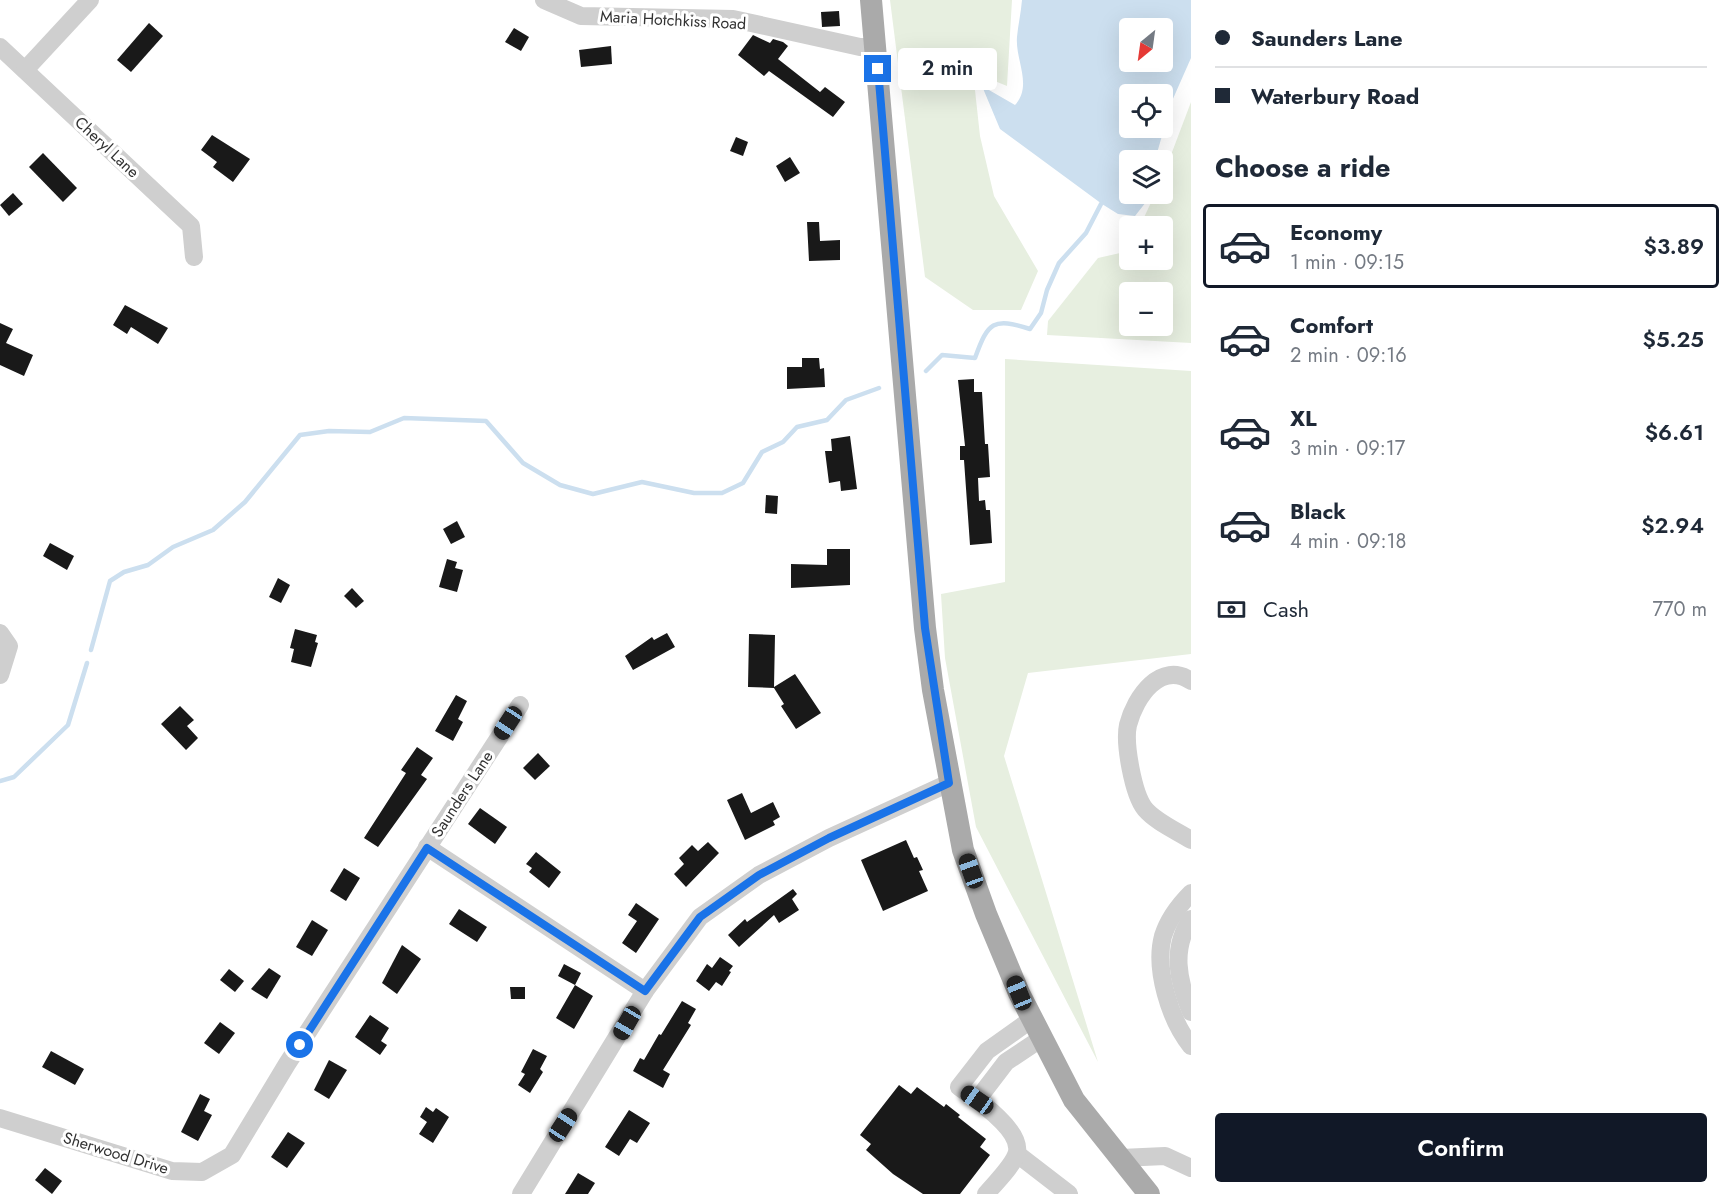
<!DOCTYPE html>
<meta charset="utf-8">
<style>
body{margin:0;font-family:Jost,sans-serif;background:#f2f2f3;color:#1f2937;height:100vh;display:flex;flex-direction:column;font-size:22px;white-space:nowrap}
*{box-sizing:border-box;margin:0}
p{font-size:20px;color:#747a83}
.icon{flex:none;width:33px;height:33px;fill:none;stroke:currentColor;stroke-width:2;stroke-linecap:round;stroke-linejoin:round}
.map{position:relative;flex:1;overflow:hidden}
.panel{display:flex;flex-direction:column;background:#fff;width:540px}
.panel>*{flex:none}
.top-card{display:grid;align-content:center;height:132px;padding:0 24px;background:#fff}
.needle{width:39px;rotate:209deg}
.tools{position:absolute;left:1119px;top:18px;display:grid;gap:12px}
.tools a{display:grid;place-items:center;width:54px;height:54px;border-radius:6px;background:#fff;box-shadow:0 6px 24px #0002;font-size:30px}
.end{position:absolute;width:27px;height:27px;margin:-14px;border:8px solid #1a73e8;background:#fff;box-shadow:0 0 0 3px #fff}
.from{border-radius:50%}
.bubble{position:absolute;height:42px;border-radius:6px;background:#fff;box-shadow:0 6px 24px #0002;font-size:20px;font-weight:600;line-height:42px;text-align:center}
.car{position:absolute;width:18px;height:36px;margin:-18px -9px;border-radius:8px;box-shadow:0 0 4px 2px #0007;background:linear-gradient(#222 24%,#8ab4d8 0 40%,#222 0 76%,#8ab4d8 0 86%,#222 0)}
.top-card b{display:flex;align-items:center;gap:21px;height:57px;font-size:22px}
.top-card b+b{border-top:2px solid #e0e1e3}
.top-card i{width:15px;height:15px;background:#1f2937}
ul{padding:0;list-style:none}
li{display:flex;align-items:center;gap:18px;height:84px;margin:0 12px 9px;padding:0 12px;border:3px solid transparent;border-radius:6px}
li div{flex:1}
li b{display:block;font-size:22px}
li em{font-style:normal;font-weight:600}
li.active{border-color:#111827}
li>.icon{width:54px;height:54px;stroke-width:1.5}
h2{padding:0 24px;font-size:27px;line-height:72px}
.pay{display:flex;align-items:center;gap:15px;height:66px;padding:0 24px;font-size:22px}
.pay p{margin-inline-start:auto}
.action{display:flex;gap:12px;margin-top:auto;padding:12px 24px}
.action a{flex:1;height:69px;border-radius:6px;background:#111827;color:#fff;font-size:24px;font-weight:600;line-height:69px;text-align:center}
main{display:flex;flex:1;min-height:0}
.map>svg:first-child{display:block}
.green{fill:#e7efe0;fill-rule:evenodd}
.water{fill:#ccdfef;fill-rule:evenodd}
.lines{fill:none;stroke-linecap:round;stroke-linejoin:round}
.stream{stroke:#ccdfef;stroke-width:4.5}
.building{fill:#191919}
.minor{stroke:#cfcfcf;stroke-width:18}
.major{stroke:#aaa;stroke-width:22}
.route{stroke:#1a73e8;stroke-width:8}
.labels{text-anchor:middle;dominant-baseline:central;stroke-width:6;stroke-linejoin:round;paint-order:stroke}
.street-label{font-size:16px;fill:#323232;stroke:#fff}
</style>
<main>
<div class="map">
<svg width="1191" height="1194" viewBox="0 0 1191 1194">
<rect width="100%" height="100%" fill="#fff"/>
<g class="green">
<polygon points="890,0 1012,0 1007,86 973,72 980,136 994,196 1038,271 1021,310 973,310 925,277"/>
<path d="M1191,102V343L1047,335L1048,321L1098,258L1129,251L1130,260H1162V226H1140L1155,194H1162L1163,176ZM1130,292H1162V326H1130Z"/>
<polygon points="1005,359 1191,371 1191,654 1028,673 1004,756 1098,1062 976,827 945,658 941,594 1005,582"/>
</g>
<path class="water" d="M1022,0H1191V58L1172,101L1155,160H1130V194H1149L1146,202L1135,216L1118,214L1102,204L1000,129L982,86L1015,105C1033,85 1015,60 1017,37C1018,25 1021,13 1022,0ZM1130,28H1162V62H1130ZM1130,94H1162V128H1130Z"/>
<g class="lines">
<g class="stream">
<path d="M926,371L942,355L975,358C988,322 993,317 1030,329L1041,313L1047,290L1059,263L1086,233L1101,204"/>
<polyline points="91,650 110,581 124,572 148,565 173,547 213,530 245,502 300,435 329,431 370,432 404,418 486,421 523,463 560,485 593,494 642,482 694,493 722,493 743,483 762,452 783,442 797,427 827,420 846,400 879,388"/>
<polyline points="0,781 14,777 68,725 87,663"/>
</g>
</g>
<g class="building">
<polygon points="839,11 840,26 822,27 821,12"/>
<polygon points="149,23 163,36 131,72 117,60"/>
<polygon points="514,28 529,37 521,51 505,42"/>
<polygon points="753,35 770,43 773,39 783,42 788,46 778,59 820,92 825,87 845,102 833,117 769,71 764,76 738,55"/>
<polygon points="611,46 612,64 581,67 579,50"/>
<polygon points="212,135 250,159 233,182 213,167 217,162 201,150"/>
<polygon points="736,137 748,142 743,156 730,151"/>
<polygon points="43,153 77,188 63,202 29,167"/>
<polygon points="790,157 800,173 785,182 776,166"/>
<polygon points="13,193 23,204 9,216 0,205"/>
<polygon points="807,222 819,222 820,241 840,240 840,260 809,261"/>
<polygon points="125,305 168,328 158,344 131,327 127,334 113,325"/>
<polygon points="0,323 13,329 6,343 33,355 24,376 0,365"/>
<polygon points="802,358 819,358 820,369 824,368 825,387 787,389 787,367 802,367"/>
<polygon points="974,379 974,392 982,392 985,444 988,444 990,477 978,478 979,501 985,500 986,510 990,510 992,543 970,545 964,460 960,460 960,446 965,446 958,380"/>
<polygon points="850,436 857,489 841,491 840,481 829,483 825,451 832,451 831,439"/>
<polygon points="766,495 778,496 777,514 765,513"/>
<polygon points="457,521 465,537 451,544 443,529"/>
<polygon points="50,543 74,556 67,570 43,556"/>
<polygon points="827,549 850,549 850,585 791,588 791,564 827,565"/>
<polygon points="447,559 457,562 455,568 463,570 457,592 439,587"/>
<polygon points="278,578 290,585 281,603 269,597"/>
<polygon points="352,588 364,601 356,608 344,596"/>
<polygon points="295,629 317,635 315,642 318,643 311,667 291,662 294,649 290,648"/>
<polygon points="667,633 675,647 633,670 625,656 652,637 654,640"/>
<polygon points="749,634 775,635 774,687 795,674 821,713 796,729 781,706 784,704 774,688 748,687"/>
<polygon points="456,695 467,701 458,719 463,722 453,741 435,731"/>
<polygon points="180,706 194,720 187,726 198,738 186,750 161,724"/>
<polygon points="417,747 433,758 421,775 427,779 378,847 364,838 406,773 401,770"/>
<polygon points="538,753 550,766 535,780 523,768"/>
<polygon points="742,793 751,813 773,802 780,817 773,821 775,825 745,840 727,800"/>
<polygon points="480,808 507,827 495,844 468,824"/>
<polygon points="906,840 914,858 917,857 923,870 919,871 928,891 883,911 861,860"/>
<polygon points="708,842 719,853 686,887 674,874 684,864 679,858 692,845 698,851"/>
<polygon points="536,852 561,872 549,888 529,872 532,868 526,864"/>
<polygon points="344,868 360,878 346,901 330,891"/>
<polygon points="793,889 797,894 792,899 799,910 779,923 774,915 739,947 728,935 745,919 747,922"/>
<polygon points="636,903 659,919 636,953 622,943 637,921 628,915"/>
<polygon points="459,909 487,927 477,942 449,924"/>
<polygon points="312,920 328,930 312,956 296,947"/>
<polygon points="402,945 421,959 397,994 382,983"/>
<polygon points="720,957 733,966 729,971 731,972 722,986 716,982 709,991 696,981 707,964 712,968"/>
<polygon points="564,964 581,973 575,985 593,996 574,1029 556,1018 575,985 558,976"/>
<polygon points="269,968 281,976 267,999 251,989"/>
<polygon points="229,969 244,981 235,992 220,980"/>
<polygon points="510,987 525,987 525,999 511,999"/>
<polygon points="682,1001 696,1009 688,1023 691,1025 663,1070 670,1074 663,1088 633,1071 640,1058 644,1060 659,1034 661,1035"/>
<polygon points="370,1015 389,1028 381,1041 387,1045 380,1055 355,1037"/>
<polygon points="220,1022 235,1033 219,1054 204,1043"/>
<polygon points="533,1049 547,1056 540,1069 543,1072 530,1093 518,1085 525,1074 521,1072"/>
<polygon points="51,1051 84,1069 75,1085 42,1067"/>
<polygon points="329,1060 347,1070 329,1099 314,1090"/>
<polygon points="899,1085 911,1094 917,1087 944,1107 946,1104 960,1115 958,1117 986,1139 980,1147 990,1155 960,1194 923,1194 893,1174 866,1150 871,1144 860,1135"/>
<polygon points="200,1094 210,1099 204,1111 212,1115 198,1141 181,1132"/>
<polygon points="426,1107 433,1112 436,1108 449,1117 433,1143 419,1134 427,1122 420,1117"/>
<polygon points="629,1110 650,1123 637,1143 630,1139 619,1156 605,1147"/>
<polygon points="288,1132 305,1143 287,1168 271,1157"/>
<polygon points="45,1168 62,1181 52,1194 35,1180"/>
<polygon points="578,1173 595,1183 588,1194 565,1194"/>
</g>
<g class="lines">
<g class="minor">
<polyline points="544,0 581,16 733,19 860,47 876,47"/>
<polyline points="0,47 191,226 194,257"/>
<polyline points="25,70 90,0"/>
<polyline points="0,633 9,646 0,675"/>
<path d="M1191,681C1161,660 1135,697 1128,725C1124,743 1133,794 1145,809C1156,822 1177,831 1191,840"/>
<polyline points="427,847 645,991"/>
<path d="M1191,893C1179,905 1168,920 1163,936C1154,969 1170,1020 1191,1046"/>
<path d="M1191,919C1171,949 1178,981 1191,1012"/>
<polyline points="977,1100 1006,1062 1042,1038"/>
<polyline points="0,1118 172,1171 202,1172 232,1155 287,1064 520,705"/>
<polyline points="1017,1154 1069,1194"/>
<polyline points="1121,1158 1165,1156 1191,1168"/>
<polyline points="521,1194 645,991 700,917 759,875 829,838 949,783"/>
<path d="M986,1194C995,1183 1014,1165 1017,1152C1021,1129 976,1099 959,1087L987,1051L1032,1019"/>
</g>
<polyline class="major" points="871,0 925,628 933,690 963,850 986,914 1019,993 1074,1100 1149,1194"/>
</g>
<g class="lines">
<polyline class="route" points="300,1045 427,848 645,991 700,917 759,875 829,838 949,783 925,628 878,69"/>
</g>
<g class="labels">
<g class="street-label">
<text transform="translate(673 20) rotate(3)">Maria Hotchkiss Road</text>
<text transform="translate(107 147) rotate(43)">Cheryl Lane</text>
<text transform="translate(462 794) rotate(-57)">Saunders Lane</text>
<text transform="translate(116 1153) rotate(17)">Sherwood Drive</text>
</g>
</g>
</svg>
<div class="tools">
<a><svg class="needle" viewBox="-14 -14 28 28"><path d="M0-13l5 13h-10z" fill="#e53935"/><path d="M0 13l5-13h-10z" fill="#747a83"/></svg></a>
<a><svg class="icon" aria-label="locate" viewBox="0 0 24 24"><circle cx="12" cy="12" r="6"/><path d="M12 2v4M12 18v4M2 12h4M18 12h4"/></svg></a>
<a><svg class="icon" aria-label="layers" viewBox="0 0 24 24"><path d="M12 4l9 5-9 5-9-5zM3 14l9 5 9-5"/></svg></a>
<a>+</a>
<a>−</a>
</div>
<i class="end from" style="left:300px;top:1045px"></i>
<i class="end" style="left:878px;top:69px"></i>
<div class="bubble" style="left:898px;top:48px;width:99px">2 min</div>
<i class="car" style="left:508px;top:723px;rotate:213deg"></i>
<i class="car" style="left:971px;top:871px;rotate:340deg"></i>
<i class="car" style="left:1019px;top:993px;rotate:338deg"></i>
<i class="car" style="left:627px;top:1023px;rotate:210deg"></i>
<i class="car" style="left:977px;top:1100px;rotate:305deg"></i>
<i class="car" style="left:563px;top:1125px;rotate:33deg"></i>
</div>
<section class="panel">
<div class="top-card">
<b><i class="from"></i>Saunders Lane</b>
<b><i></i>Waterbury Road</b>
</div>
<h2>Choose a ride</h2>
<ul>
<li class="active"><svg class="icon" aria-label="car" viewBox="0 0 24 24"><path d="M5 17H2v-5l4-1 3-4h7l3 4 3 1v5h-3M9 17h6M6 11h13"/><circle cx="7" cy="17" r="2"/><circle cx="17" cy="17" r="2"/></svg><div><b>Economy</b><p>1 min · 09:15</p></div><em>$3.89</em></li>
<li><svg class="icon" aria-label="car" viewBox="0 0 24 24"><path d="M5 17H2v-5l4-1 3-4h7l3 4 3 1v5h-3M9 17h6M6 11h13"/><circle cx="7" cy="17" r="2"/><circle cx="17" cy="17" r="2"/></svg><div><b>Comfort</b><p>2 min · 09:16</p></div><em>$5.25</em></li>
<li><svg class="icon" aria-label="car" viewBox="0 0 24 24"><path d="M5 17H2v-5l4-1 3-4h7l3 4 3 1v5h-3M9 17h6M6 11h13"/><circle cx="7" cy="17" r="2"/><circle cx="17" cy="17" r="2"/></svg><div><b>XL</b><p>3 min · 09:17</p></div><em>$6.61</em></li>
<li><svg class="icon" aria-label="car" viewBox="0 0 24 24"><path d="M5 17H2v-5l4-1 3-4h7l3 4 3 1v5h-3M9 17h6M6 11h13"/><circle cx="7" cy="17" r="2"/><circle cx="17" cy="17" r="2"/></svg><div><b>Black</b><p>4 min · 09:18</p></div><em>$2.94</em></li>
</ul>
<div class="pay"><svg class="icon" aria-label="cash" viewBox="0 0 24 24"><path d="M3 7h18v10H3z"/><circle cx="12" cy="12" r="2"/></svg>Cash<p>770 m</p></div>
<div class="action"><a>Confirm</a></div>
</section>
</main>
